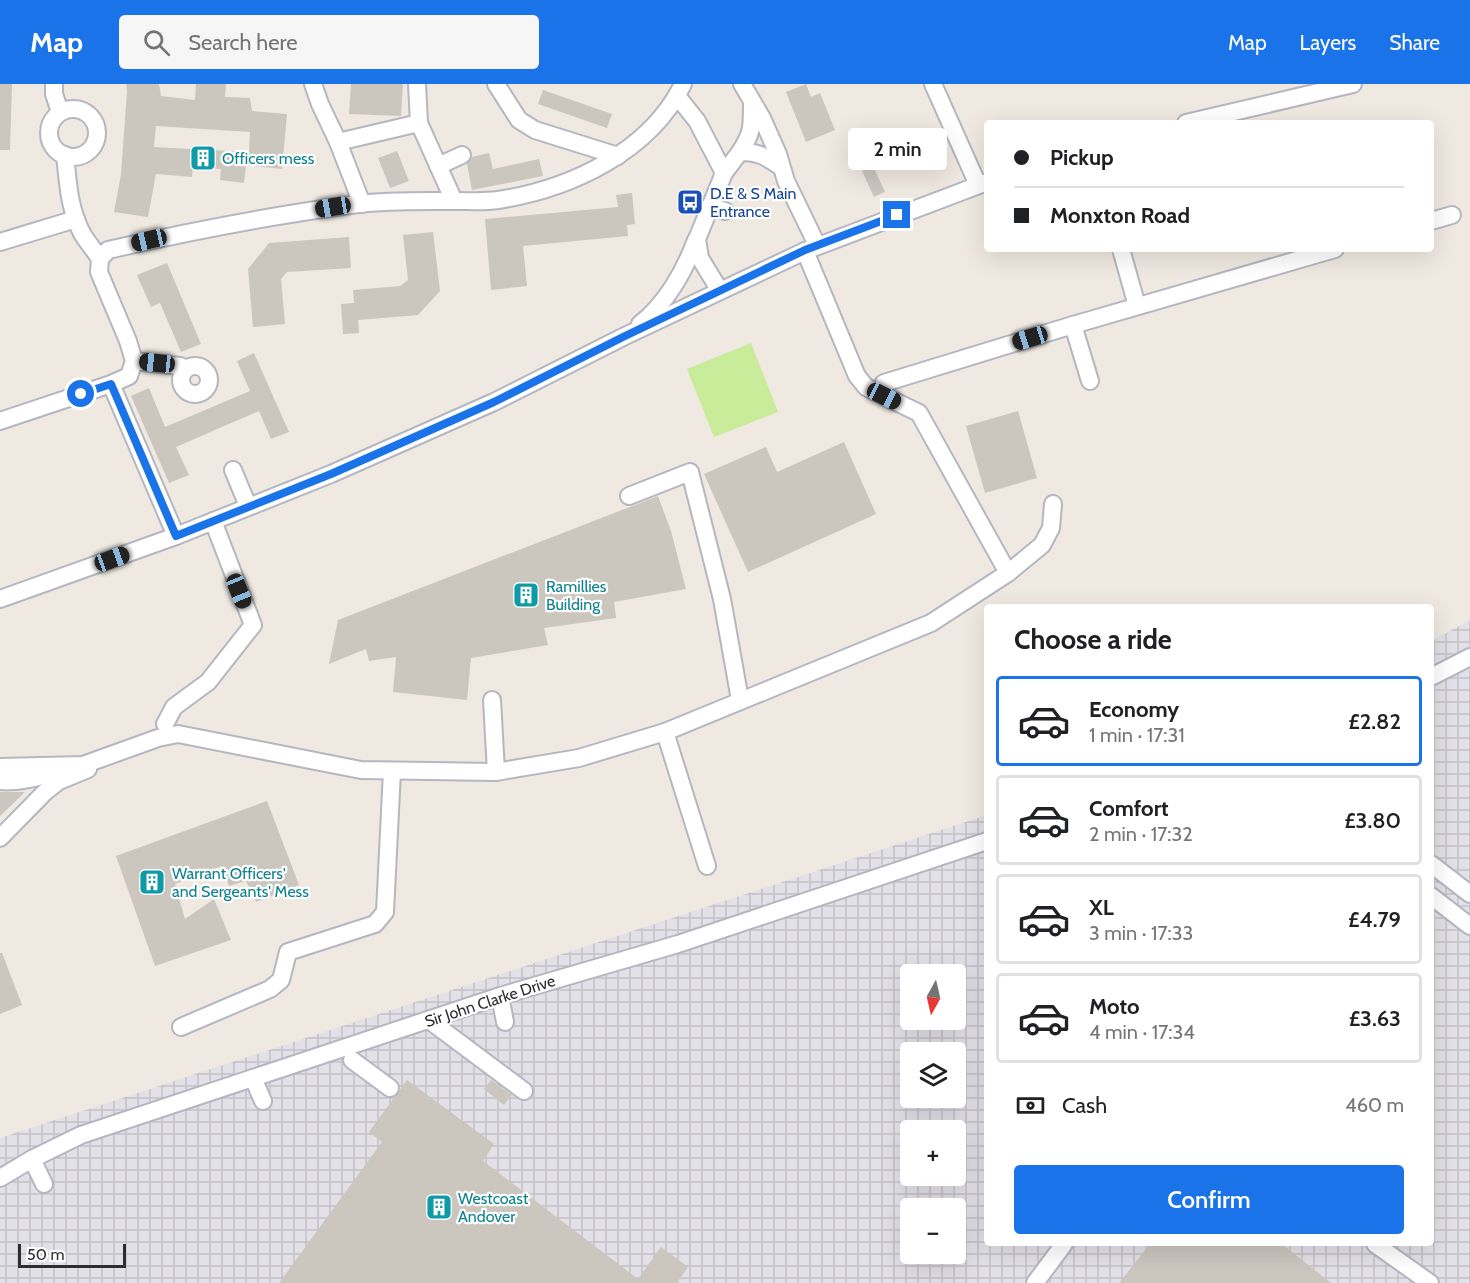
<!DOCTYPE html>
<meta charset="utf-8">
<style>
body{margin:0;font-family:Cabin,sans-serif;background:#f6f6f6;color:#202124;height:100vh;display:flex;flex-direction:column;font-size:22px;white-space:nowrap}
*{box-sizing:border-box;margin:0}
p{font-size:20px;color:#757577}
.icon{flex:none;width:33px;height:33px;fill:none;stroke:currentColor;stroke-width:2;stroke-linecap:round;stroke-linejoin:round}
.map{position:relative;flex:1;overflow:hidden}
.sheet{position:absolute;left:984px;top:520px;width:450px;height:642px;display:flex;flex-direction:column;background:#fff;border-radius:6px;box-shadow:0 6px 24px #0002}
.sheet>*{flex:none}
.top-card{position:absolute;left:984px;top:36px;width:450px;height:132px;border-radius:6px;box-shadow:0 6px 24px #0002;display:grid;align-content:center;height:132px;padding:0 30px;background:#fff}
.needle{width:39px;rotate:188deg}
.tools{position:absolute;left:900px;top:880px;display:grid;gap:12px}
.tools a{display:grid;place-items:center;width:66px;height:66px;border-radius:6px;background:#fff;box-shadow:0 6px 24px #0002;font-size:30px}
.scale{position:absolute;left:18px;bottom:15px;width:108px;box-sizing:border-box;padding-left:6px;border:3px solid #2e2e2e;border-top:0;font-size:16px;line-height:21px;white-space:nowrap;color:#2e2e2e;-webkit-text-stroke:4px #fff;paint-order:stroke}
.end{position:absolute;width:27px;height:27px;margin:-14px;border:8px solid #1a73e8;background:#fff;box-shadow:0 0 0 3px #fff}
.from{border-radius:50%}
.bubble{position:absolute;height:42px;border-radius:6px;background:#fff;box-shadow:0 6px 24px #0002;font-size:20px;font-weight:600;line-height:42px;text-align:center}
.car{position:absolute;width:18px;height:36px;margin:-18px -9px;border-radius:8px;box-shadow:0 0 4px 2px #0007;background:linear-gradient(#222 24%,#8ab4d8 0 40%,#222 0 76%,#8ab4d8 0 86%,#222 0)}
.top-card b{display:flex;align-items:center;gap:21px;height:57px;font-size:22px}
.top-card b+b{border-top:2px solid #e0e0e0}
.top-card i{width:15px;height:15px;background:#202124}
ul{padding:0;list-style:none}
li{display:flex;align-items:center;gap:18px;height:90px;margin:0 12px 9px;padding:0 18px;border:3px solid #e0e0e0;border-radius:6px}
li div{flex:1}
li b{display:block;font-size:22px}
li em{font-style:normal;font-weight:600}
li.on{border-color:#1a73e8}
li>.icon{width:54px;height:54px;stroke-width:1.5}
h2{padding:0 30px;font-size:27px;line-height:72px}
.pay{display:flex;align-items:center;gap:15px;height:66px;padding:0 30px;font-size:22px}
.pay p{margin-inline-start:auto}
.primary-button{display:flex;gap:12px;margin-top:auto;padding:12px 30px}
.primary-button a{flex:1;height:69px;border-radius:6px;background:#1a73e8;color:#fff;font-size:24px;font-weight:600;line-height:69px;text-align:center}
header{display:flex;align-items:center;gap:36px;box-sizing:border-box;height:84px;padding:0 30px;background:#1a73e8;color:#fff}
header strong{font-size:28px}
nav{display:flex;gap:33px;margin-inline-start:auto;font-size:21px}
.search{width:420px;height:54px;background:#f6f6f6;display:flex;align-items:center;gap:15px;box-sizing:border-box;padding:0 21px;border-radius:6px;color:#757577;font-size:22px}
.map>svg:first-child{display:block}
.industrial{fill:url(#industrial-grid);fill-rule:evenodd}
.pitch{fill:#c9ec9a}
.building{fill:#cbc7bf;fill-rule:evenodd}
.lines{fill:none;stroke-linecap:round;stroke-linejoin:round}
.minor-casing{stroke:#b4b7c1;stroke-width:20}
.minor{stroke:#fff;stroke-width:16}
.route{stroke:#1a73e8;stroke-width:8}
.labels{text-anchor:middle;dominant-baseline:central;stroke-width:4.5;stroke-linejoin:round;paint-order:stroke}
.culture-label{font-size:16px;fill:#0d838f;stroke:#fff;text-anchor:start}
.transit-label{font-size:16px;fill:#164399;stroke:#fff;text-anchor:start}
.street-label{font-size:16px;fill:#2e2e2e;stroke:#fff}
</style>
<header>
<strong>Map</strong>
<div class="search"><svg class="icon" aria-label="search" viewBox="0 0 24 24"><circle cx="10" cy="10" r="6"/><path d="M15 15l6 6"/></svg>Search here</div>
<nav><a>Map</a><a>Layers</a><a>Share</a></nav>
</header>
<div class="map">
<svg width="1470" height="1199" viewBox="0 0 1470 1199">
<defs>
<pattern id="industrial-grid" width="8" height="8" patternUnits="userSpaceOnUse" patternTransform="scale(1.5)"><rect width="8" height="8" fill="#e3e1e8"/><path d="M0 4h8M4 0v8" fill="none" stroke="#c3c1c7"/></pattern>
</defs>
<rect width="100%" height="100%" fill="#efe9e1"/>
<path class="industrial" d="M1470,536V1199H0V1054L987,731V1160H1431V557ZM910,891H956V936H910ZM910,969H956V1014H910ZM910,1047H956V1092H910ZM910,1125H956V1170H910Z"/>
<polygon class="pitch" points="751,259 778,328 714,353 687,285"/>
<g class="building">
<polygon points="0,0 12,0 10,66 0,66"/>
<path d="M126,0H159L161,12L195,16L196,0H226L225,13L250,14L252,27L287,30L282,85L246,81L244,99L220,96L221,85L193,83L192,93L156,90L148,133L114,128L121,90L127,7ZM156,42L250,48L249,68L154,63Z"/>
<polygon points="351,0 403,0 401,32 349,30"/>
<polygon points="806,0 811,13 820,9 835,46 806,58 786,8"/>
<polygon points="543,6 612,30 607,44 538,20"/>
<polygon points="397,67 409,97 390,104 378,74"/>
<polygon points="489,69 493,85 539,75 543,92 472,106 467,80 472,73"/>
<polygon points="873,82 885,108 874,113 862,87"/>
<polygon points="632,109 635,140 627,141 628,152 523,162 527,202 491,206 485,135 618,123 616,111"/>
<polygon points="433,148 440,207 418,231 358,236 359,249 343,250 341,220 354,219 353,206 400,202 408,196 403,151"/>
<polygon points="349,153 351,184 287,188 281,195 285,240 253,243 248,185 269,159"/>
<polygon points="167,179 201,260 181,268 160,219 151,223 137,191"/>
<polygon points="254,269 289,348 271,355 259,327 176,363 189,391 169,399 131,312 149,304 165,343 250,307 237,277"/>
<polygon points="1018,327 1037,394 985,409 966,342"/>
<polygon points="844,358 876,430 748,488 704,390 766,363 777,388"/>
<polygon points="658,412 671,447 686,505 614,518 616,534 544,544 548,561 471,574 467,616 393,608 396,573 369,577 366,565 329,580 338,536"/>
<polygon points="0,708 25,708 0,732"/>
<polygon points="267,717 299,801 256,818 246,797 229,802 222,782 175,800 185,835 214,815 231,856 155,882 116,772"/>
<polygon points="0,869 2,869 22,921 0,930"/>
<polygon points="407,996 494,1060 483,1077 638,1195 661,1163 688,1183 677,1199 279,1199 382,1058 369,1048"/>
<polygon points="491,996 512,1011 504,1021 484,1005"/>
<polygon points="1150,1160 1282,1160 1331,1199 1119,1199"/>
</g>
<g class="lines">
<defs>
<g id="minor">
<polyline points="54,0 54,10 60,28"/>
<polyline points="313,0 320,20 338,58 362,120"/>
<polyline points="417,0 419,39 454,117"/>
<polyline points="496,0 519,36 535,46 618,72"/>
<polyline points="742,0 762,34 778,70 786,97 817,161"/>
<polyline points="933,0 978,101"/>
<polyline points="677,12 697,37 724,89"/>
<circle cx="73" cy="49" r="24"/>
<polyline points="1186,39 1353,0"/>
<polyline points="338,58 419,39"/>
<path d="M740,68C752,50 752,43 752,21"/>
<path d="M65,71C68,99 69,126 83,151C88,159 95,167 100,175"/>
<polyline points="438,82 462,71"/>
<polyline points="710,122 725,127"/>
<polyline points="1431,137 1452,131"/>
<polyline points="0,158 76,135"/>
<polyline points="1121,165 1137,222"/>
<polyline points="805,167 857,292 866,303 884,312"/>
<path d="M720,207L700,174L697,155L724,89L740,68C757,67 767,73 781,83"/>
<path d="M640,240C666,220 685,186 696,156"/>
<polyline points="1073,241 1335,165"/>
<path d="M134,277L128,257L99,188L100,175L108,166C191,147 274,131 358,120C390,116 425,117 457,117C471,117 485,118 498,116C570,105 650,68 683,0"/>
<circle cx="195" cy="296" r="14"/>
<polyline points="111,300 176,452"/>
<polyline points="0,337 111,300 129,292 134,277 180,282 186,285"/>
<polyline points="233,386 248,422"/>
<polyline points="629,412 690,388 722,515 740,616"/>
<polyline points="1008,489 1042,461 1051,444 1053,420"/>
<polyline points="0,515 176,452 331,390 494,318 625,252 805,167 987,98"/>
<polyline points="1431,593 1470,573"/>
<polyline points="492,616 496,688"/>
<polyline points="165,640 174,623 208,598 253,541 213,437"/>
<polyline points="665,648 707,782"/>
<polyline points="0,683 83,681 158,654 178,650 361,686 496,688 579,674 665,648 931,539 1008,489 919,329 884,312 884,299 1073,241 1090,297"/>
<path d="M0,697C20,699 39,693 58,687"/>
<polyline points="0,754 45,708 59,697 88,685"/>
<polyline points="1431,780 1470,810"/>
<polyline points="1431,812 1470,842"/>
<polyline points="500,912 505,938"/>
<polyline points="429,936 524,1007"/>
<polyline points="181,943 270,905 281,896 288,868 375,840 385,828 392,687"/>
<polyline points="352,976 390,1004"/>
<polyline points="253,994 263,1017"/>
<polyline points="32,1075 44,1100"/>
<polyline points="0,1094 32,1075 81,1051 500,912 678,860 987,757"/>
<polyline points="1375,1160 1430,1199"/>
<polyline points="1035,1199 1064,1160"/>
</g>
</defs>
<use href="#minor" class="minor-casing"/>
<use href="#minor" class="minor"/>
</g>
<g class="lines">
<polyline class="route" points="81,310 111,300 176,452 331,390 494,318 625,252 805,166 897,131"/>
</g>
<defs>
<symbol id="building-square" viewBox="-11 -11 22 22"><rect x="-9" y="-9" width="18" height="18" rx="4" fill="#0f9aa8" stroke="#fff"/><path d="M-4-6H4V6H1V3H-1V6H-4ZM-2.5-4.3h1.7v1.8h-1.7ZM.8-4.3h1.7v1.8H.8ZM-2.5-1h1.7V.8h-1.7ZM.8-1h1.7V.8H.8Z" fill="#fff"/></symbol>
<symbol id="bus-square" viewBox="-11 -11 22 22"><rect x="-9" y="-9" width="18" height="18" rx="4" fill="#1a4fb4" stroke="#fff"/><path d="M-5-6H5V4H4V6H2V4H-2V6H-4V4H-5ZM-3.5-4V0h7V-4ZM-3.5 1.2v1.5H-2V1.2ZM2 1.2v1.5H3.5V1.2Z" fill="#fff"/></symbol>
</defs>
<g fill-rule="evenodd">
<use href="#building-square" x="188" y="59" width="30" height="30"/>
<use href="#bus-square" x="675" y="103" width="30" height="30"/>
<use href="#building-square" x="511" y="496" width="30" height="30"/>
<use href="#building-square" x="137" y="783" width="30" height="30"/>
<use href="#building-square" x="424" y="1108" width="30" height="30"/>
</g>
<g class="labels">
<g class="culture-label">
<text x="222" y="74">Officers mess</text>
<text x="546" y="502">Ramillies<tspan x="546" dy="18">Building</tspan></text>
<text x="172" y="789">Warrant Officers'<tspan x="172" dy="18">and Sergeants' Mess</tspan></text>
<text x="458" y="1114">Westcoast<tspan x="458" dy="18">Andover</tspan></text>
</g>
<g class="transit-label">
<text x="710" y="109">D.E &amp; S Main<tspan x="710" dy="18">Entrance</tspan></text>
</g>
<g class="street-label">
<text transform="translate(490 917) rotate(-18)">Sir John Clarke Drive</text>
</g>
</g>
</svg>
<div class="tools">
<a><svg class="needle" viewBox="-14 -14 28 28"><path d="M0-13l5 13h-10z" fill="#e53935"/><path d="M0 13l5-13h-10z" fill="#757577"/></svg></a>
<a><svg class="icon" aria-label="layers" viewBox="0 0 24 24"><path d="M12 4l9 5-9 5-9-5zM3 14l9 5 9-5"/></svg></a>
<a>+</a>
<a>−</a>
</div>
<div class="scale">50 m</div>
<i class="end from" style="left:81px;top:310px"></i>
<i class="end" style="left:897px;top:131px"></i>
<div class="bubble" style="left:848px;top:44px;width:99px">2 min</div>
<i class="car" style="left:333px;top:123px;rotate:261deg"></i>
<i class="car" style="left:149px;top:156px;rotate:257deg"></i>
<i class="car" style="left:1030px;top:254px;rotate:253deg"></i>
<i class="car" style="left:157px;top:279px;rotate:276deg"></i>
<i class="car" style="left:884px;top:312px;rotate:117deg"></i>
<i class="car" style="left:112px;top:475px;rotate:70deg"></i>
<i class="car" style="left:239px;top:507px;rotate:158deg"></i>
<div class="top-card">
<b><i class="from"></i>Pickup</b>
<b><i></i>Monxton Road</b>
</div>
<section class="sheet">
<h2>Choose a ride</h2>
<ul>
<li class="on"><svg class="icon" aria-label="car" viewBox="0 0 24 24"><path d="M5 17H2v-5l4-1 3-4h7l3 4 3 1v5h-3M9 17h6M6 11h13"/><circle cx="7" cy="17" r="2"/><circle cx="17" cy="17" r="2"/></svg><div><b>Economy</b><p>1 min · 17:31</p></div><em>£2.82</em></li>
<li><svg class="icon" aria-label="car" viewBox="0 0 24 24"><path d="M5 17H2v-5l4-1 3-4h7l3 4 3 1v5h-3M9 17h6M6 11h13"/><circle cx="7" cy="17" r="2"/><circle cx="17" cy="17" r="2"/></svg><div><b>Comfort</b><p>2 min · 17:32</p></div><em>£3.80</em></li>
<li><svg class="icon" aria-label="car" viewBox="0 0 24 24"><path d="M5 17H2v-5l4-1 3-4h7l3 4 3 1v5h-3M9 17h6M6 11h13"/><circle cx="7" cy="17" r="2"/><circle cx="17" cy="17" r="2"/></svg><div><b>XL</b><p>3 min · 17:33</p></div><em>£4.79</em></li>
<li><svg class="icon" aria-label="car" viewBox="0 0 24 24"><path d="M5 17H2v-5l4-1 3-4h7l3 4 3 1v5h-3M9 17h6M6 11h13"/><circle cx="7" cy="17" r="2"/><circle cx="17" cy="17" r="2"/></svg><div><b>Moto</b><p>4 min · 17:34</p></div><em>£3.63</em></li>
</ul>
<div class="pay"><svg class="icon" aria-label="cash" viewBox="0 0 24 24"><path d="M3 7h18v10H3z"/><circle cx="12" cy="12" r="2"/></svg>Cash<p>460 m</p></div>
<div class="primary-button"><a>Confirm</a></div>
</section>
</div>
